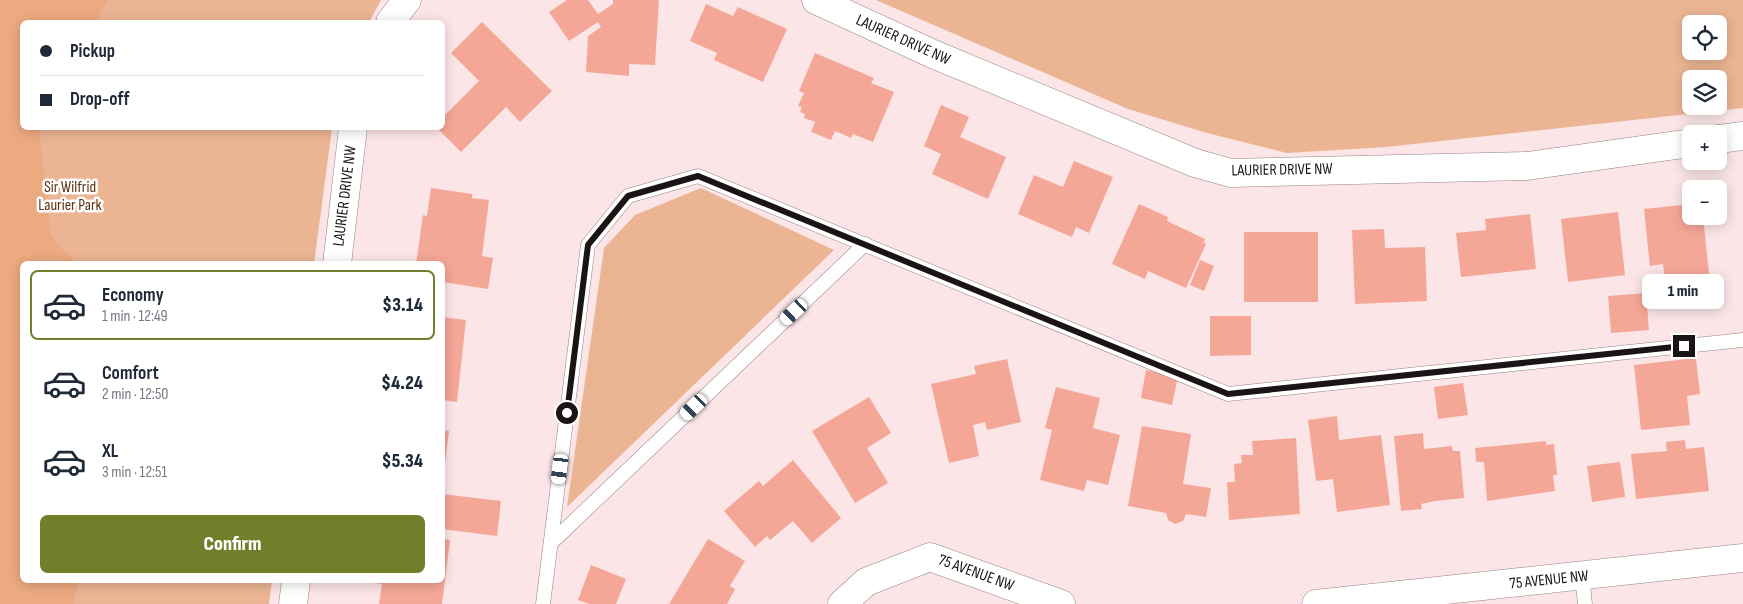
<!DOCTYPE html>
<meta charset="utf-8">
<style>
body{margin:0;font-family:"Sofia Sans Condensed",sans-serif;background:#f2f2f3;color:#1f2937;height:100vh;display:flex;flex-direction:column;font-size:19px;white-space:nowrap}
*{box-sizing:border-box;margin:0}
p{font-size:16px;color:#747a83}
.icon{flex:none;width:28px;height:28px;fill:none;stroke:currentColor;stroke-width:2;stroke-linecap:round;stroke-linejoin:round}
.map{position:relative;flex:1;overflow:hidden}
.side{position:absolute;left:20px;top:261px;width:425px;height:322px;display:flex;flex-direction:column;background:#fff;border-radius:8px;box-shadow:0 2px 12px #0003}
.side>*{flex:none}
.guide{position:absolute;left:20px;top:20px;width:425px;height:110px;border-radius:8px;box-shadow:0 2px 12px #0003;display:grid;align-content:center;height:110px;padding:0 20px;background:#fff}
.buttons{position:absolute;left:1682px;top:15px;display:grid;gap:10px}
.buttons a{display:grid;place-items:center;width:45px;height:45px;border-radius:8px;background:#fff;box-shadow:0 2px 12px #0003;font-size:25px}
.end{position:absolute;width:22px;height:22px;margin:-11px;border:6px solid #1b1414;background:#fff;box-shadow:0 0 0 2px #fff}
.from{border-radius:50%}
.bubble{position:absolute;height:35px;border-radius:8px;background:#fff;box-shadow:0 2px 12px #0003;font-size:16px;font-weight:800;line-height:35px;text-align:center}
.car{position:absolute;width:15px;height:30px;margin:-15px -8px;border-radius:6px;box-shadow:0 0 4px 1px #0007;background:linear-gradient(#fff 24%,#345 0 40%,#fff 0 76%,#345 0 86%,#fff 0)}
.guide b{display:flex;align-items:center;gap:18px;height:48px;font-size:19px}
.guide b+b{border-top:1px solid #e0e1e3}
.guide i{width:12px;height:12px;background:#1f2937}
ul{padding:9px 0 0;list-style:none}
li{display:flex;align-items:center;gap:15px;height:70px;margin:0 10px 8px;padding:0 10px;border:2px solid transparent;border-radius:8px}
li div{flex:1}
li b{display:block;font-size:19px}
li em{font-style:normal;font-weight:800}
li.on{border-color:#727e2a}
li>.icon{width:45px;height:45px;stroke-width:1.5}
.cta{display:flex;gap:10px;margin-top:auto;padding:10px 20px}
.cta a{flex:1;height:58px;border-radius:8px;background:#727e2a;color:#fff;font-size:20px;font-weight:800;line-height:58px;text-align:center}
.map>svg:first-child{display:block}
.green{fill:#ebb594;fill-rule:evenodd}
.forest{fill:#ecaa80}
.building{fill:#f5a797}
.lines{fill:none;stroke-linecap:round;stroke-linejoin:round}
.service-casing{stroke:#968284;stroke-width:15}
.minor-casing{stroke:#968284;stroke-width:29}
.service{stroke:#fff;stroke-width:14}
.minor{stroke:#fff;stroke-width:28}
.route{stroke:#1b1414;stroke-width:6}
.labels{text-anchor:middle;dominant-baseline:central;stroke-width:5;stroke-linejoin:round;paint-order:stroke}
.street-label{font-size:16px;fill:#1b1414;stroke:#fff}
.park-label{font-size:16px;fill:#5c3112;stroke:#fff}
</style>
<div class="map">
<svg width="1743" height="604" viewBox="0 0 1743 604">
<rect width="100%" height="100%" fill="#fbe5e7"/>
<g class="green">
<polygon points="0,0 381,0 369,22 22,22 22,128 332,128 314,264 22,264 22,581 272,581 269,604 0,604"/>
<path d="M876,0H1743V108L1386,147L1287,153L1207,133L1128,109ZM1691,24H1719V51H1691ZM1691,79H1719V106H1691Z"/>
<polygon points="701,188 834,250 567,507 604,248 635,215"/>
</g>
<polygon class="forest" points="0,0 108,0 95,22 22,22 22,128 39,128 51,236 77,264 22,264 22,581 79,581 73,604 0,604"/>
<g class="building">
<polygon points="567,0 588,0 598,14 613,4 613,0 659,0 655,65 629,64 629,76 586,72 588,36 601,27 598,22 569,41 549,12"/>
<polygon points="706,4 733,16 738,7 787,29 763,82 714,60 717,53 690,41"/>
<polygon points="482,22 552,91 520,122 506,107 461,152 437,128 442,128 442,118 479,81 451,53"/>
<polygon points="815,53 874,78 871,83 894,92 873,142 853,134 851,138 835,131 831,140 811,132 815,122 804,118 805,114 800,112 802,107 798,106 804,93 799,91"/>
<polygon points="941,105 969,117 960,137 1006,157 988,199 932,174 941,154 924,146"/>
<polygon points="1074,161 1113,177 1089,233 1076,227 1072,237 1018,214 1034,175 1063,187"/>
<polygon points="431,188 472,194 472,198 489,200 482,256 493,258 488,289 442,282 442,264 416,264 423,215 427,216"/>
<polygon points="1139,204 1168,217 1167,221 1205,239 1204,243 1206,244 1186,288 1148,271 1145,279 1112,264"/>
<polygon points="1691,204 1691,216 1703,216 1711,292 1667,298 1663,264 1650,266 1644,209"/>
<polygon points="1618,212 1625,275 1568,282 1561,219"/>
<polygon points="1530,214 1536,269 1461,277 1456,233 1486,230 1485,219"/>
<polygon points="1384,229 1385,248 1425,247 1427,301 1355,304 1352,230"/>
<rect x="1244" y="232" width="74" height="70"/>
<polygon points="1200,260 1214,266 1204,291 1190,285"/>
<polygon points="1646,293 1649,330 1611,333 1608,296"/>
<polygon points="1210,316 1251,316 1251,355 1210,356"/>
<polygon points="442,317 466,320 457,402 442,400"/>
<polygon points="1696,358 1700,394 1687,396 1690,425 1641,430 1634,365"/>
<polygon points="1007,359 1021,422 987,430 985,422 973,425 979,456 949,463 931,384 976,374 974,366"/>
<polygon points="1146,370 1178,376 1172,405 1141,398"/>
<polygon points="1463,383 1468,415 1438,419 1434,387"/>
<polygon points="1056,387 1100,398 1093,428 1120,435 1108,485 1087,480 1084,491 1040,480 1052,430 1045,428"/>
<polygon points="869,397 891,433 867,448 888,483 855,503 812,431"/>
<polygon points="1337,416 1339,440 1381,435 1390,505 1337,512 1333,479 1316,481 1308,420"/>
<polygon points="1142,426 1191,434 1183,484 1211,488 1206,517 1186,514 1183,521 1175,524 1168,520 1166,513 1128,506"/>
<polygon points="442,430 449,431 444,471 442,471"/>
<polygon points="1423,433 1424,449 1452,446 1453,451 1460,451 1464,498 1435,501 1421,504 1422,509 1401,511 1394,436"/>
<polygon points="1296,438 1300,514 1229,520 1227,482 1235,482 1234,464 1242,463 1241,455 1253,455 1252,441"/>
<polygon points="1685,440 1686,449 1704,447 1709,491 1636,499 1631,454 1667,451 1666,442"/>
<polygon points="1546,441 1546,445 1554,444 1557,475 1553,475 1555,491 1487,501 1484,462 1476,462 1475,448"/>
<polygon points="793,460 841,518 812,543 793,521 770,540 767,536 755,547 724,511 759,481 763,486"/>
<polygon points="1620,462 1625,497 1592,502 1587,466"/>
<polygon points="442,494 501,501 497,536 442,529"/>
<polygon points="442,539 450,540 442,604 379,604 382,584 374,583 374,581 442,581"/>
<polygon points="708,539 745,561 730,586 735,589 727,604 669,604"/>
<polygon points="591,565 626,579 616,604 589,604 578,600"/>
</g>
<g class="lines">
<defs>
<g id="service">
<polyline points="551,543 865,244"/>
<polyline points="1582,577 1585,604"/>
<polyline points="543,604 588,245 628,196 698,176 1228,394 1743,340"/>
</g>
<g id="minor">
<polyline points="816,0 933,54 1195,163 1231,173 1527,166 1691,143"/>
<polyline points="390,22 407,0"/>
<polyline points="1719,139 1743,136"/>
<polyline points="337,264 353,128"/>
<polyline points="293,604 296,581"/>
<polyline points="842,604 866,582 930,557 1061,604"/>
<polyline points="1316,604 1743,558"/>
</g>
</defs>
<use href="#service" class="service-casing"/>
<use href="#minor" class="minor-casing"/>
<use href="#service" class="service"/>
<use href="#minor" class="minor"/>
</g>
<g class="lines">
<polyline class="route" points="567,413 588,245 628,196 698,176 1228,394 1684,346"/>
</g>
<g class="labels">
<g class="street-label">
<text transform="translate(903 40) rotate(24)">LAURIER DRIVE NW</text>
<text transform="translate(1282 170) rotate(-1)">LAURIER DRIVE NW</text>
<text transform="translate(345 196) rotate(-83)">LAURIER DRIVE NW</text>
<text transform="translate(976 573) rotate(20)">75 AVENUE NW</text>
<text transform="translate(1549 580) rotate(-6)">75 AVENUE NW</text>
</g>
<g class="park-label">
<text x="70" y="187">Sir Wilfrid<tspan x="70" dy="18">Laurier Park</tspan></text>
</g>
</g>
</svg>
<div class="buttons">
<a><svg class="icon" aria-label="locate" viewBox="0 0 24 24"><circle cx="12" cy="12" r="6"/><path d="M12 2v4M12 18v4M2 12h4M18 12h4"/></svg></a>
<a><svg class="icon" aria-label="layers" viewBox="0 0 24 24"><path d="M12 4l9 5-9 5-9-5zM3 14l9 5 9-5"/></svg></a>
<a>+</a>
<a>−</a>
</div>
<i class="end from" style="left:567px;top:413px"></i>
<i class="end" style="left:1684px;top:346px"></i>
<div class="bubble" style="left:1642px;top:274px;width:82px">1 min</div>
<i class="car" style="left:794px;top:312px;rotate:227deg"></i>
<i class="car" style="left:694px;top:407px;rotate:226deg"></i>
<i class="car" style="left:560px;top:469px;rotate:187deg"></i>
<div class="guide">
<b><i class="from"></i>Pickup</b>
<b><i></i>Drop-off</b>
</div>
<section class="side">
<ul>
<li class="on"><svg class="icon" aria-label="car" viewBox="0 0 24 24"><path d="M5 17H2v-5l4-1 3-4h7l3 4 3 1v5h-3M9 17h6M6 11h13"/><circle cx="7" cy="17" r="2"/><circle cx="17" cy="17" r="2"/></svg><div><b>Economy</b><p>1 min · 12:49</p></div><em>$3.14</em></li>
<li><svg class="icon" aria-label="car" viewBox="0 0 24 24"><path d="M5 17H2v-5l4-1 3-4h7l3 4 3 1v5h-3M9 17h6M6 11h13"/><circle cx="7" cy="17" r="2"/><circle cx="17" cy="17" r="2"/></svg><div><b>Comfort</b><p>2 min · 12:50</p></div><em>$4.24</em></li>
<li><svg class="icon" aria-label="car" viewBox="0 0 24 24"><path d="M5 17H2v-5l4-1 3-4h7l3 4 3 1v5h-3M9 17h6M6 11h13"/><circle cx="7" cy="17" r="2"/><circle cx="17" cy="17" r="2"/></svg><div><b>XL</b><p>3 min · 12:51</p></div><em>$5.34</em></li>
</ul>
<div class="cta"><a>Confirm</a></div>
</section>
</div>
